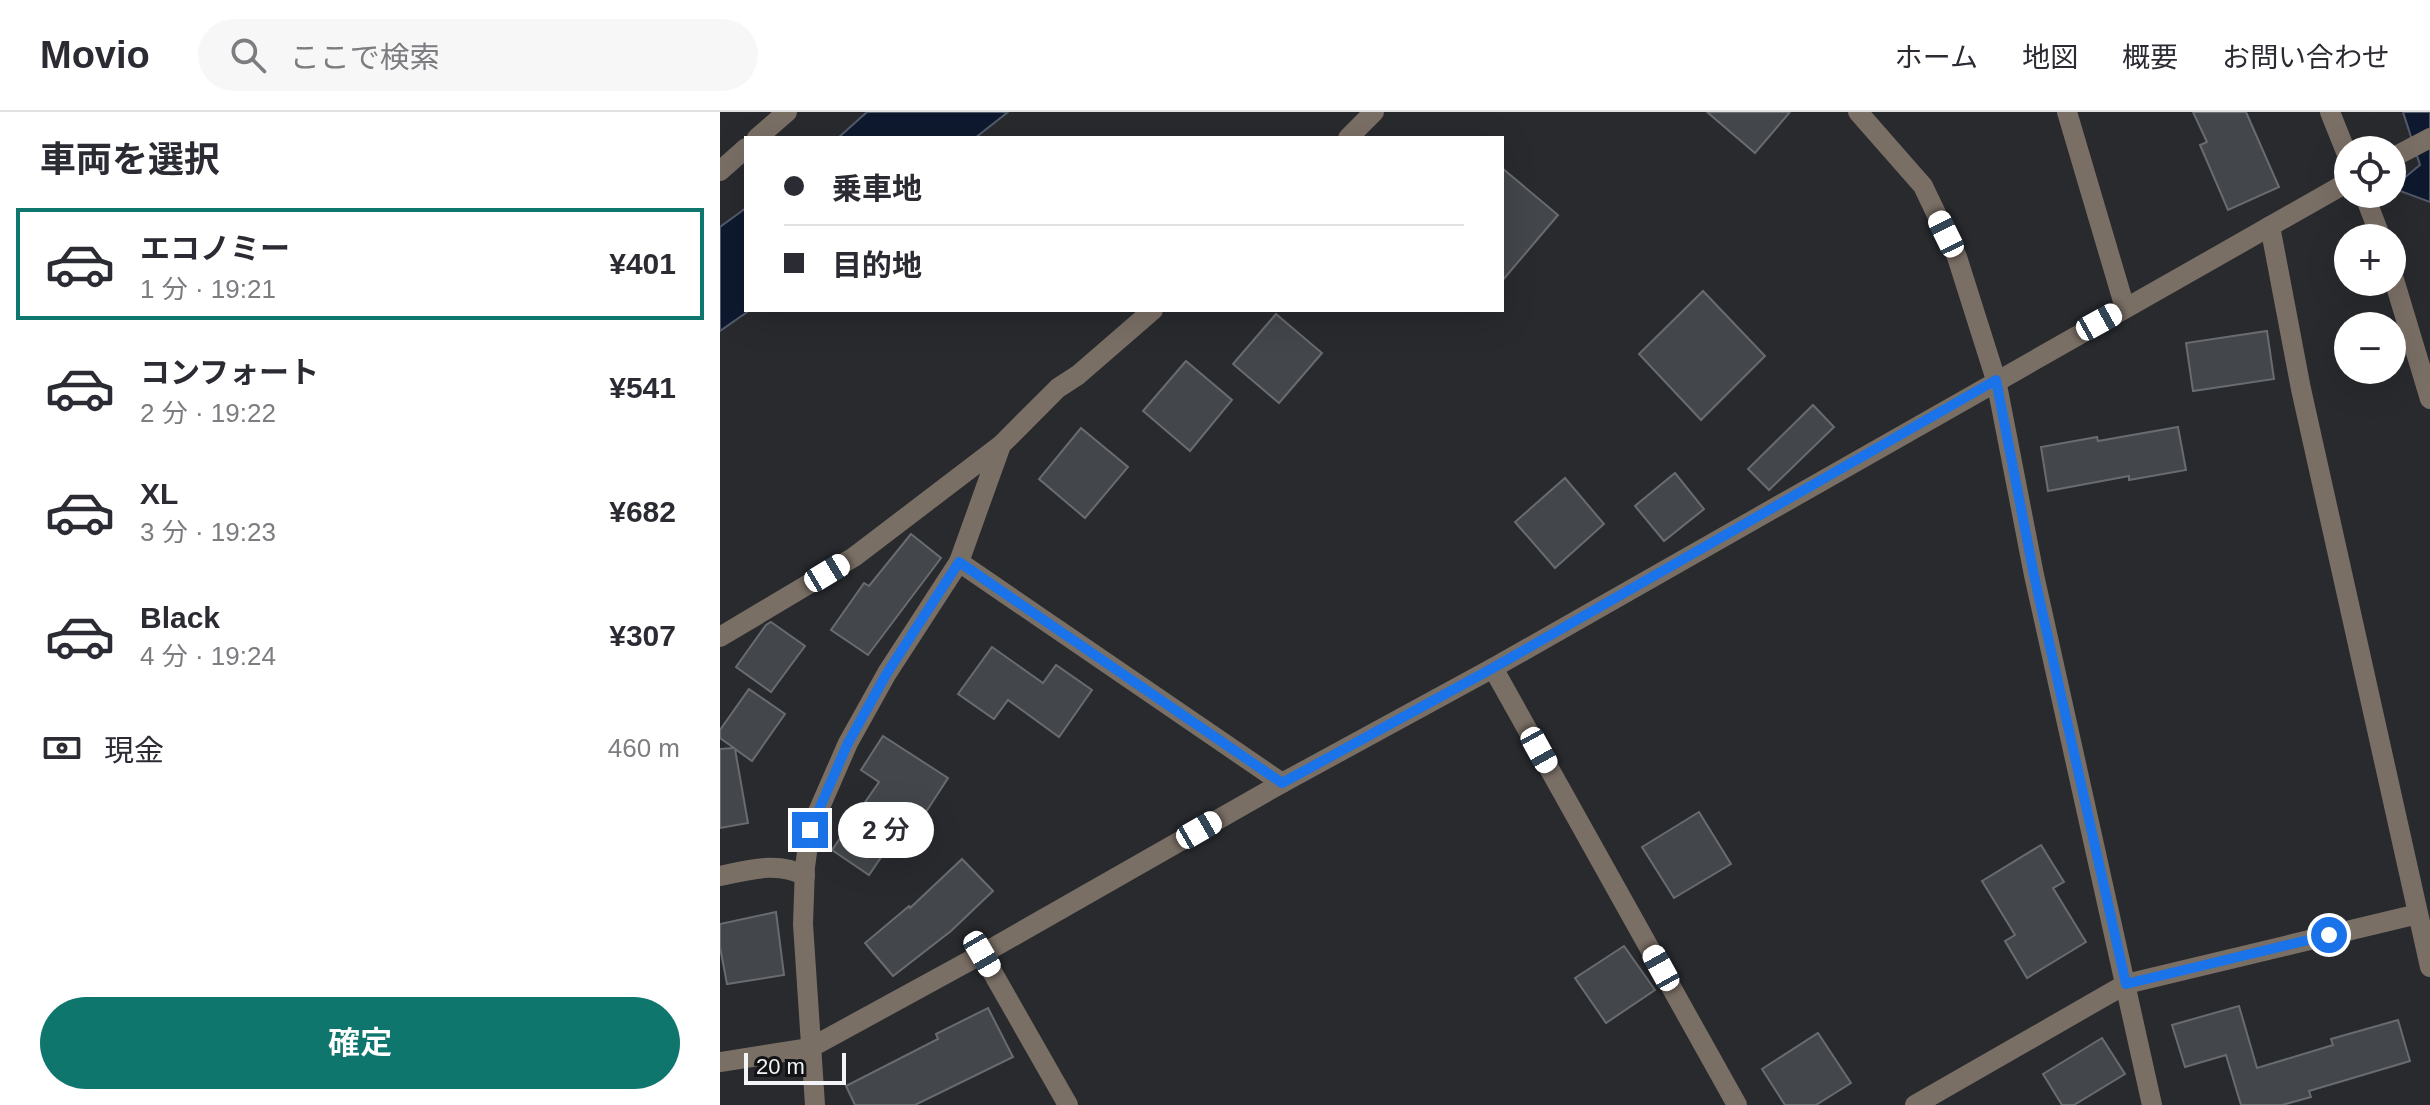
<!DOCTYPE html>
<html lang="ja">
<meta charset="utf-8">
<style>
body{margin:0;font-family:Helvetica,"Noto Sans JP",sans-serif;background:#f7f7f7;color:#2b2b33;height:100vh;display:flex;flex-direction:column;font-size:30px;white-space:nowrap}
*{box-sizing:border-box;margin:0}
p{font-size:26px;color:#7c7c81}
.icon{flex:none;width:44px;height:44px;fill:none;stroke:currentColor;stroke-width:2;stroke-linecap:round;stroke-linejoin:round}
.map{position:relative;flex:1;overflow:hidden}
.details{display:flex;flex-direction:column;background:#fff;width:720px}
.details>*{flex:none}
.top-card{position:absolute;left:24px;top:24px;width:760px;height:176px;border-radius:0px;box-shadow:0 8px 32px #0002;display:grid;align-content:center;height:176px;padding:0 40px;background:#fff}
.buttons{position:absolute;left:1614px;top:24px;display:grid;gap:16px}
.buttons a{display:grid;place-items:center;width:72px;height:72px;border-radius:50%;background:#fff;box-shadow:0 8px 32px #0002;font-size:40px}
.scale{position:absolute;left:24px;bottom:20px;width:102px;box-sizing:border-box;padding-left:8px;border:4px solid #f3f4f7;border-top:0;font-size:22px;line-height:28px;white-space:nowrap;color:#f3f4f7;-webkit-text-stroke:6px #121315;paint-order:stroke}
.end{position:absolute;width:36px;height:36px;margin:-18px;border:10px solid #1a73e8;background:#fff;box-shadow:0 0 0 4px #fff}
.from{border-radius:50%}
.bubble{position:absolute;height:56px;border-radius:28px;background:#fff;box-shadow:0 8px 32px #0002;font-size:26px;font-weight:600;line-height:56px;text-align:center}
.car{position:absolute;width:24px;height:48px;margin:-24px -12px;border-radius:10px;box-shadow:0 0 6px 2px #0007;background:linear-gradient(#fff 24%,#345 0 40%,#fff 0 76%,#345 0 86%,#fff 0)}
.top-card b{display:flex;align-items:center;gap:28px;height:76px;font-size:30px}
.top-card b+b{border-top:2px solid #e1e1e2}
.top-card i{width:20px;height:20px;background:#2b2b33}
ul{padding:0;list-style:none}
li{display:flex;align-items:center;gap:24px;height:112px;margin:0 16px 12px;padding:0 24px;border:4px solid transparent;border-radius:0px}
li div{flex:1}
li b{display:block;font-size:30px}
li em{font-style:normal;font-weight:600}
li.active{border-color:#0f766e}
li>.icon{width:72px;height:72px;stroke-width:1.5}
h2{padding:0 40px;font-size:36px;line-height:96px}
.pay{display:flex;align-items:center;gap:20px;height:88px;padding:0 40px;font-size:30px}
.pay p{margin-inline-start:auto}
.primary-button{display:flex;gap:16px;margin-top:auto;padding:16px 40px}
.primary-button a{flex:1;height:92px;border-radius:48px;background:#0f766e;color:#fff;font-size:32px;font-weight:600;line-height:92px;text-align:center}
header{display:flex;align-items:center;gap:48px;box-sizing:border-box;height:112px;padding:0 40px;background:#fff;border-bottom:2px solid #e1e1e2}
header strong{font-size:38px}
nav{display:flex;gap:44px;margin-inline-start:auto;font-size:28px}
.search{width:560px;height:72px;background:#f7f7f7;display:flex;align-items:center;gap:20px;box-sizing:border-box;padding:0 28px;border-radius:44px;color:#7c7c81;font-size:30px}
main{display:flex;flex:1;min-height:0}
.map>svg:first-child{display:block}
.water{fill:#0e192f;stroke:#535b6b;stroke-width:2}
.building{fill:#43464a;stroke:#686b6f;stroke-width:2}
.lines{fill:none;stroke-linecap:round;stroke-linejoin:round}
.minor{stroke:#7a6f65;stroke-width:20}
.route{stroke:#1a73e8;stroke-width:10}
</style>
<header>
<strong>Movio</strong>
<div class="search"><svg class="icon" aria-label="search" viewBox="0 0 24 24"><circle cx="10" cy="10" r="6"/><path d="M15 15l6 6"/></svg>ここで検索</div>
<nav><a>ホーム</a><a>地図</a><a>概要</a><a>お問い合わせ</a></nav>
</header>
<main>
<section class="details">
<h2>車両を選択</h2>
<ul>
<li class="active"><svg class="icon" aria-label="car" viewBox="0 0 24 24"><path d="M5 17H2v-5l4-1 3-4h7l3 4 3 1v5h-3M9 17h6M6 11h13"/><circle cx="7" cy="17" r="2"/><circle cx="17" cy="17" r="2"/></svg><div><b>エコノミー</b><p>1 分 · 19:21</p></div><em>¥401</em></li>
<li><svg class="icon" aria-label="car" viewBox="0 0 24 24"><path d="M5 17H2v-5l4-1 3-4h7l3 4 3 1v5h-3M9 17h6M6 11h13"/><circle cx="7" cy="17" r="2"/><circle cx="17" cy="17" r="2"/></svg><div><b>コンフォート</b><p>2 分 · 19:22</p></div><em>¥541</em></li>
<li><svg class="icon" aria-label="car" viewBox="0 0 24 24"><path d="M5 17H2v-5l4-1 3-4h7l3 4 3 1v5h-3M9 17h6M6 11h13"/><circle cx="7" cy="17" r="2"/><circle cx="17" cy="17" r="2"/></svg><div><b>XL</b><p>3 分 · 19:23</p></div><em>¥682</em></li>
<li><svg class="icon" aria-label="car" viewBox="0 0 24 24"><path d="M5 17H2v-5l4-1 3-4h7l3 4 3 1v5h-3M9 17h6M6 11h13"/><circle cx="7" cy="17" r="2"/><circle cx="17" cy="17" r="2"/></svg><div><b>Black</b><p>4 分 · 19:24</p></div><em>¥307</em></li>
</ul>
<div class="pay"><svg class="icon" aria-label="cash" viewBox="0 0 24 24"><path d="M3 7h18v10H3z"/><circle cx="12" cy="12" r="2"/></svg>現金<p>460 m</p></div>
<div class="primary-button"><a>確定</a></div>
</section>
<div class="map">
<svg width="1710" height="993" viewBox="0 0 1710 993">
<rect width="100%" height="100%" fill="#282a2e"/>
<g class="water">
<polygon points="147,0 288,0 255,26 118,26"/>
<polygon points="1683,0 1710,0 1710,90 1672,76 1700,53"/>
<polygon points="26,96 26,198 30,198 0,219 0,115"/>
</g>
<g class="building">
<polygon points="987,0 1070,0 1035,41"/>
<polygon points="1473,0 1526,0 1559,75 1508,98 1480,33 1487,30"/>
<polygon points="782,56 838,103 782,169"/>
<polygon points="983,179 1045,244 981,308 919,242"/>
<polygon points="556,202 602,241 559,291 513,252"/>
<polygon points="1547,219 1554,267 1473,279 1466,231"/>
<polygon points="466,249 512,288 470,339 423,299"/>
<polygon points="1093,293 1114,315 1049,378 1028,357"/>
<polygon points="1458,315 1466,358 1409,368 1409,364 1328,379 1321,335 1377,325 1378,329"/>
<polygon points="361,316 408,355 365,406 319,367"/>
<polygon points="955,361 984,397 944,429 915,394"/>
<polygon points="845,366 884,412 835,456 795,410"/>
<polygon points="191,422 221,446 148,543 111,518 144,471 149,474"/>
<polygon points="51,510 85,534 51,580 16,555 46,513"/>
<polygon points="272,535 323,571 336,553 372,578 339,625 288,588 274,607 238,582"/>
<polygon points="29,577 65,602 32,649 15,637 28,711 0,716 0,637 14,636 0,626 0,618"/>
<polygon points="163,624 228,666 206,700 196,694 149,763 112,738 159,670 141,658"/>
<polygon points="979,700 1011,752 954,786 922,735"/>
<polygon points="1321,733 1344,770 1333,776 1366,830 1307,866 1285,829 1295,823 1262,769"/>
<polygon points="242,747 273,779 231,819 173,864 145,831 189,794 190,796"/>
<polygon points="56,800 64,863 7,872 0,835 0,812"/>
<polygon points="904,834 935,878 886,911 855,866"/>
<polygon points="1519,894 1537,956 1613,933 1611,927 1678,908 1690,949 1589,979 1591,985 1562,993 1521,993 1506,943 1465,955 1452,913"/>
<polygon points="268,896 293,945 195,993 135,993 126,974 218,927 216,922"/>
<polygon points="1098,921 1131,971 1096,993 1065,993 1042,957"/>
<polygon points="1382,926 1405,962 1354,993 1342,993 1323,962"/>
</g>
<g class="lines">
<g class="minor">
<polyline points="1138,0 1203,74 1237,145 1276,268 1314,463 1432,993"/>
<polyline points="1347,0 1405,196"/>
<polyline points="1610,0 1628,45"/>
<polyline points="37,26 67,0"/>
<polyline points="628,26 654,0"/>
<polyline points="1672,46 1710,26"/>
<polyline points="0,59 26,36"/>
<polyline points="1644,82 1661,126"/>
<polyline points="1550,114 1581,277 1710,855"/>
<polyline points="1672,161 1710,287"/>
<polyline points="239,450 562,671"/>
<polyline points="0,525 134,445 281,333 338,276 358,263 433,198"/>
<polyline points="773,556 1017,993"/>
<path d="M0,764C29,758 58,749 85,764"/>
<polyline points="262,842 348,993"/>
<polyline points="0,950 90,936 262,842 562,671 773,556 1628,70"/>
<polyline points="95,993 83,812 85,755 90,718 128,631 167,561 239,450 281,333"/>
<polyline points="1195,993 1406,872 1698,802"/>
</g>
</g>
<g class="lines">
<polyline class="route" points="90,718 128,631 167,561 239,450 562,671 773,556 1276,268 1314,463 1406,872 1609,823"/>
</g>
</svg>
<div class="buttons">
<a><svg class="icon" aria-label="locate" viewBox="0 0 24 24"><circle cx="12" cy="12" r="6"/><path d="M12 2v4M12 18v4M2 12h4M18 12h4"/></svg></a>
<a>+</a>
<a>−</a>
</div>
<div class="scale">20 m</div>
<i class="end from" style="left:1609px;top:823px"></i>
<i class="end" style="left:90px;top:718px"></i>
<div class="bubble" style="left:118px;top:690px;width:96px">2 分</div>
<i class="car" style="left:1226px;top:122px;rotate:334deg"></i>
<i class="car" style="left:1379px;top:210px;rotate:61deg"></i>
<i class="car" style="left:107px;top:461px;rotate:59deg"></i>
<i class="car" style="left:819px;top:638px;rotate:151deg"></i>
<i class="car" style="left:479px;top:718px;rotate:60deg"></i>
<i class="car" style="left:262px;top:842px;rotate:150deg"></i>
<i class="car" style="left:941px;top:856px;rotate:331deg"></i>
<div class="top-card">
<b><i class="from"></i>乗車地</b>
<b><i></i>目的地</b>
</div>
</div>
</main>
